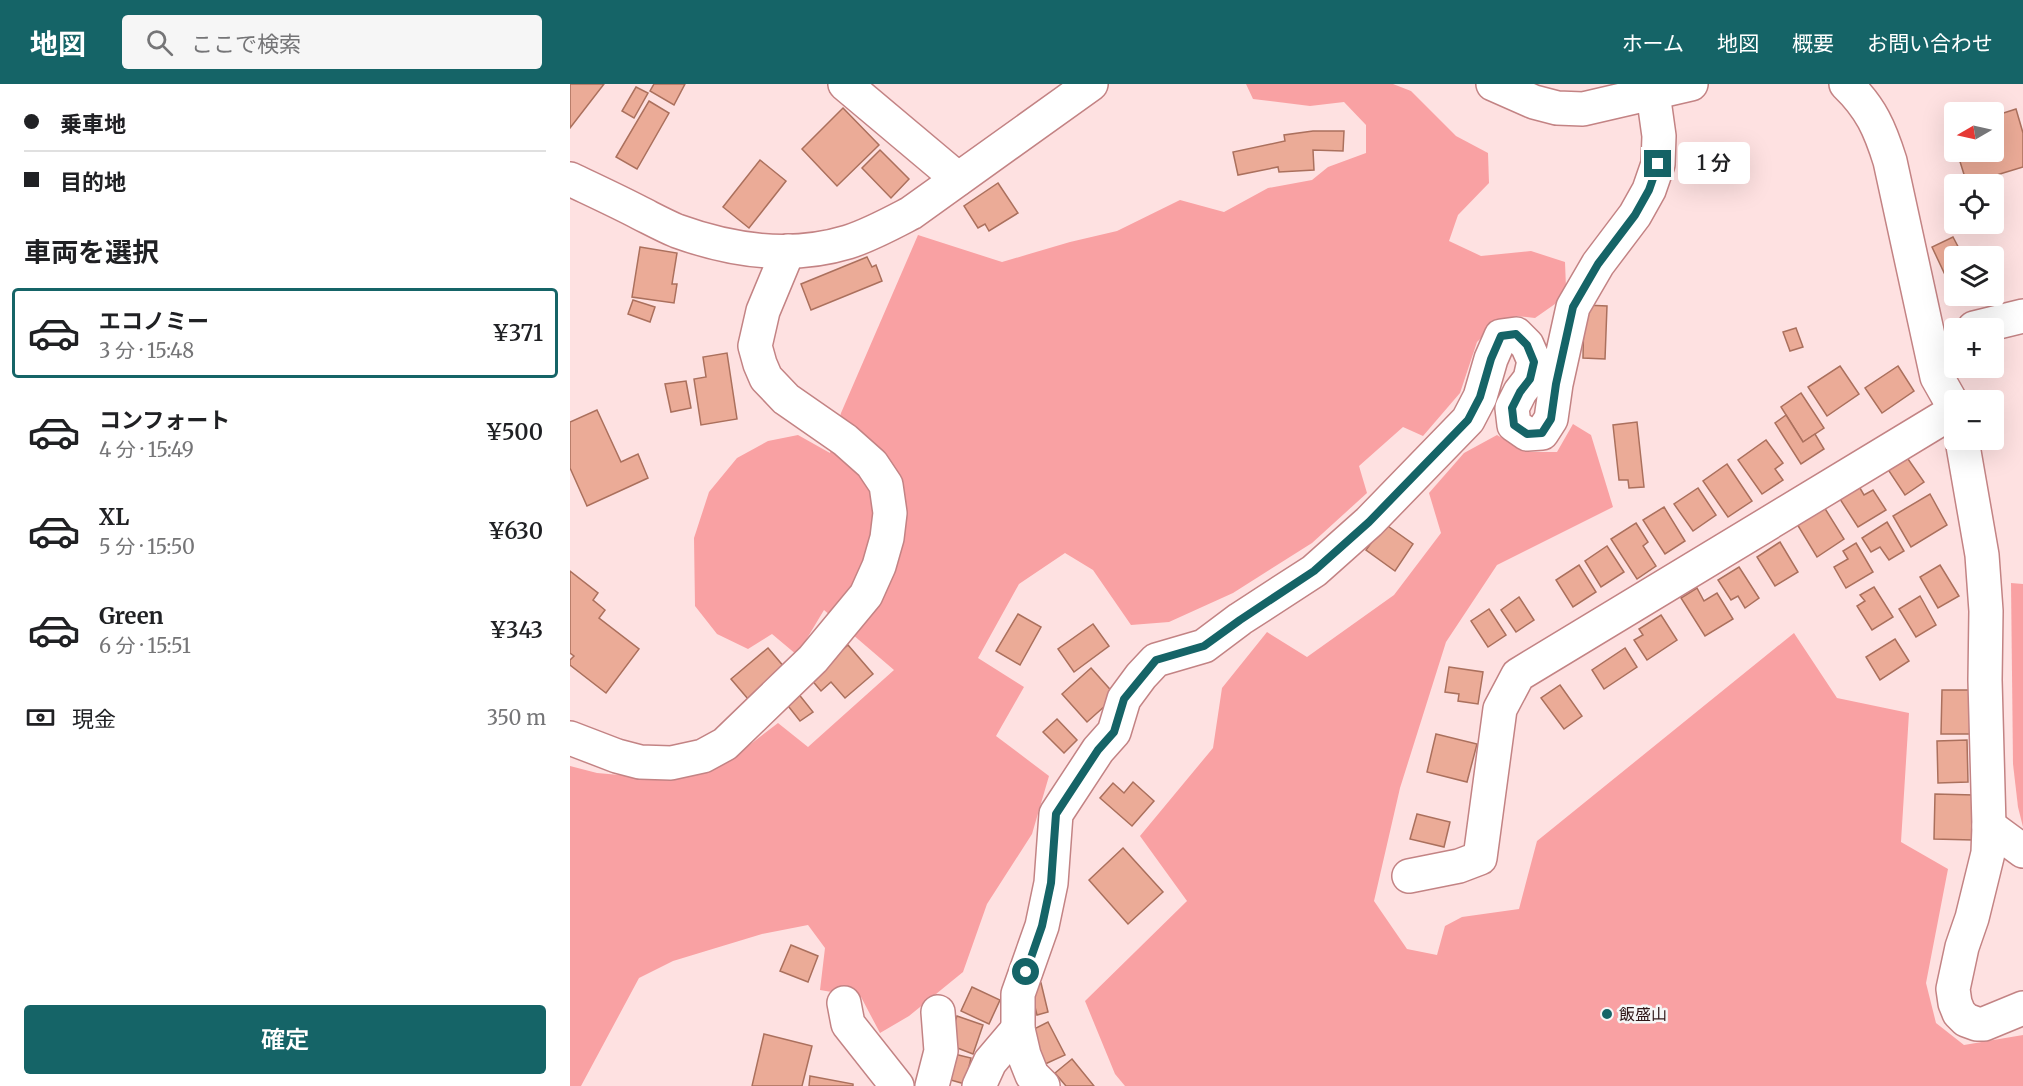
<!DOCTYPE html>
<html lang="ja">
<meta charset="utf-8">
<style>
body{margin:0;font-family:Merriweather,"Noto Sans JP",serif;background:#f6f6f6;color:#202124;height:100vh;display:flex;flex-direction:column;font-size:22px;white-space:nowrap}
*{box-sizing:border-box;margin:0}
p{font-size:20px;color:#757577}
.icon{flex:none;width:33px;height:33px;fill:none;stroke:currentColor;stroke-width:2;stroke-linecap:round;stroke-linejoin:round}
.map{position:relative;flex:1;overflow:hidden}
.drawer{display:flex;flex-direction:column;background:#fff;width:570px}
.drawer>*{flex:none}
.banner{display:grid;align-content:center;height:132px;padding:0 24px;background:#fff}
.needle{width:39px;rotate:261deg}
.controls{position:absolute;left:1374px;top:18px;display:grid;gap:12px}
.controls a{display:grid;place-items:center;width:60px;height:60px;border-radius:6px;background:#fff;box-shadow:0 6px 24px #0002;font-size:30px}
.end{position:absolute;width:27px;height:27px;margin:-14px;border:8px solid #156467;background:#fff;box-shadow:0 0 0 3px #fff}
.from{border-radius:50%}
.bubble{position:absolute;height:42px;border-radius:6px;background:#fff;box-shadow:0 6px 24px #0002;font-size:20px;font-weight:600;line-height:42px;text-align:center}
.banner b{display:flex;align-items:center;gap:21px;height:57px;font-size:22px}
.banner b+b{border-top:2px solid #e0e0e0}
.banner i{width:15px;height:15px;background:#202124}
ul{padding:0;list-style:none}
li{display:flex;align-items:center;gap:18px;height:90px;margin:0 12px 9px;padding:0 12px;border:3px solid transparent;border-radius:6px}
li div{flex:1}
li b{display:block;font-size:22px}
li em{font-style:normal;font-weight:600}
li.on{border-color:#156467}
li>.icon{width:54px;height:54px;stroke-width:1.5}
h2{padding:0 24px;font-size:27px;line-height:72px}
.pay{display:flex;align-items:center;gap:15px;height:66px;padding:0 24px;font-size:22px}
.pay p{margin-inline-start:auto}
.button{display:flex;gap:12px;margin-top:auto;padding:12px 24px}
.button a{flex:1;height:69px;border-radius:6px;background:#156467;color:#fff;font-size:24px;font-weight:600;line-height:69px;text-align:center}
header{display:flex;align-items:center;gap:36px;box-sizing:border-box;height:84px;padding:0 30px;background:#156467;color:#fff}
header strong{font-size:28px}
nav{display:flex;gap:33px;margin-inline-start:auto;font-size:21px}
.search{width:420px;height:54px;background:#f6f6f6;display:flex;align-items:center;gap:15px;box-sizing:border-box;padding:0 21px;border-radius:6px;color:#757577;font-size:22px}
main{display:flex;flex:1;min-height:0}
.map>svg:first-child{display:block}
.green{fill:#f9a1a3}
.building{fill:#ebab97;stroke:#ab705d;stroke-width:1.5}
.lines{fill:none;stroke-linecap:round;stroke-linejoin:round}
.minor-casing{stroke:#c38384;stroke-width:36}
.minor{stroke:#fff;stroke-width:33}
.route{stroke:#156467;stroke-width:8}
.poi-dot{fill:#156467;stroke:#f6f6f6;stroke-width:2}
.labels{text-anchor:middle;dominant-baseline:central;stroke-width:5;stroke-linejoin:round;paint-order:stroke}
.poi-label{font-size:16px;fill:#301718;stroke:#f6f6f6;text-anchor:start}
</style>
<header>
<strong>地図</strong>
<div class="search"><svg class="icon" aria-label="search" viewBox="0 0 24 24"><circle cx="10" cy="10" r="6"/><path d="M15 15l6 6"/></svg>ここで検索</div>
<nav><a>ホーム</a><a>地図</a><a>概要</a><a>お問い合わせ</a></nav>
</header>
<main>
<section class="drawer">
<div class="banner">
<b><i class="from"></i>乗車地</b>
<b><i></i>目的地</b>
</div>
<h2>車両を選択</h2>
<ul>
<li class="on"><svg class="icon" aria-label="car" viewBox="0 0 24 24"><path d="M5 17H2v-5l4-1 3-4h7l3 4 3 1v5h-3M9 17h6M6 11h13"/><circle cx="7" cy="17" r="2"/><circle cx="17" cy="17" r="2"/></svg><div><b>エコノミー</b><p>3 分 · 15:48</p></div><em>¥371</em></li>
<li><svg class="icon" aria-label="car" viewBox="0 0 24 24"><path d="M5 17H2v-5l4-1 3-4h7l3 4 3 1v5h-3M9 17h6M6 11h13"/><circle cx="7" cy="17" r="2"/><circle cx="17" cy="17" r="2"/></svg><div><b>コンフォート</b><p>4 分 · 15:49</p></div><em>¥500</em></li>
<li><svg class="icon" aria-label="car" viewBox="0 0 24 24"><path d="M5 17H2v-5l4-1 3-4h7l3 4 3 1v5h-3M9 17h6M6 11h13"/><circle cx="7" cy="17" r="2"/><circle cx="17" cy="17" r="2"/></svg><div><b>XL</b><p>5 分 · 15:50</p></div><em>¥630</em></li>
<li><svg class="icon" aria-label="car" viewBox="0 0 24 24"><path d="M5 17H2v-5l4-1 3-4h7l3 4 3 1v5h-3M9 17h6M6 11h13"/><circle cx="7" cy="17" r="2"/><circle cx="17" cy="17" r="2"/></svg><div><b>Green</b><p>6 分 · 15:51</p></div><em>¥343</em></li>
</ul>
<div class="pay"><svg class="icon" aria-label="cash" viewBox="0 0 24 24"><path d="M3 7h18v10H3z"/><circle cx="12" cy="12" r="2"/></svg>現金<p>350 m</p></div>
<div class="button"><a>確定</a></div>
</section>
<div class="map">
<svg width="1453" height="1002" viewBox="0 0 1453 1002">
<rect width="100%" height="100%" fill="#fee1e1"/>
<g class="green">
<polygon points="676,0 823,0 841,7 886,52 918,69 919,99 888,131 879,157 911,172 961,167 995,178 996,204 985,220 965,234 946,232 918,247 907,258 890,309 853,352 833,343 789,382 797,409 742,459 663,509 599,538 561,541 523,486 495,469 449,500 408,574 454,603 426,652 479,692 462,750 417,820 393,888 339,932 310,949 291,913 250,906 255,864 238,841 192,850 103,877 69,894 11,1002 0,1002 0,682 27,689 84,694 156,679 208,639 238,663 324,586 254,526 227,571 202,550 178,565 147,550 125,522 124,454 139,408 167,374 198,357 228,351 260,369 271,329 348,151 432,178 500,158 547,147 610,116 654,128 698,104 742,96 758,83 796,69 796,41 774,18 740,22 683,15"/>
<polygon points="1003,340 1021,351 1043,423 927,481 876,558 830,704 804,817 837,865 867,871 875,842 892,833 949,825 967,757 1224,549 1267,614 1339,629 1331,758 1378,785 1356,899 1366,939 1394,961 1453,951 1453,1002 555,1002 545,990 515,917 617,817 570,752 643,664 652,604 697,548 737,573 824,511 871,449 859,409 894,369 927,351 956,368 987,368"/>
<polygon points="1441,499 1453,500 1453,743 1448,723 1443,680"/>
</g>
<g class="building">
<polygon points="0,0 34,0 0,44"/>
<polygon points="84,0 115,0 104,21 80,7"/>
<polygon points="66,3 78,9 64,34 52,27"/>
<polygon points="79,17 99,29 67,85 46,73"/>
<polygon points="273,24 309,61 267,102 232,65"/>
<polygon points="1446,25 1453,49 1453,83 1397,100 1387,68 1424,68 1424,32"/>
<polygon points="743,47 774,47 773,67 743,66 744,86 709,88 708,83 668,91 663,68 715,57 714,51"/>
<polygon points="310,66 339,95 321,114 292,84"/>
<polygon points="190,76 216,97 179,144 153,123"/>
<polygon points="428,99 448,129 419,147 415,140 408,144 394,122"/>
<polygon points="1383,153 1393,172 1384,172 1384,210 1362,163"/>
<polygon points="70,163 107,169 102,200 107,200 104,219 62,213"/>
<polygon points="297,173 302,183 306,181 312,197 241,226 231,200"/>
<polygon points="63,216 85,223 80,238 58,230"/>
<polygon points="1014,221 1037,222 1035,275 1013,274"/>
<polygon points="1226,244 1233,263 1220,267 1213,248"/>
<polygon points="157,269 167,335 131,341 124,295 136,293 133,273"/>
<polygon points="1270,282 1289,310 1257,332 1238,303"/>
<polygon points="1328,282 1344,307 1312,329 1295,304"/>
<polygon points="116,297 121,324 101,328 95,300"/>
<polygon points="1231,309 1254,344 1233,358 1211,323"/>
<polygon points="27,326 51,378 68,370 78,394 17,422 0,384 0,338"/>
<polygon points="1216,331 1233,358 1245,350 1254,365 1231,380 1205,339"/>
<polygon points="1067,338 1074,403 1059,404 1058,396 1049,396 1043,341"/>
<polygon points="1196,356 1213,379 1205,385 1213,396 1192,410 1168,376"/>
<polygon points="1329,362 1354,398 1335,411 1311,375"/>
<polygon points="1157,380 1182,417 1158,433 1133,397"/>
<polygon points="1287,399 1294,411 1303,406 1316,426 1288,443 1268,412"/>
<polygon points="1128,404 1146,431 1123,447 1104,420"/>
<polygon points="1360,410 1377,441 1341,463 1323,432"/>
<polygon points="1094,423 1115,457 1095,470 1073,436"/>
<polygon points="1254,423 1274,455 1247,473 1227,440"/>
<polygon points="1317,438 1334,467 1319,476 1310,463 1301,468 1292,454"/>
<polygon points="1066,439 1078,458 1073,462 1086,482 1067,495 1041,455"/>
<polygon points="815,440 843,460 825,487 796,466"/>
<polygon points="1210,458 1228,488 1205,502 1187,473"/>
<polygon points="1286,459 1303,488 1276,504 1264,483 1278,475 1273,467"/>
<polygon points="1037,462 1054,488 1031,503 1015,477"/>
<polygon points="1009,481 1026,508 1003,523 986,496"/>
<polygon points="1370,481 1389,512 1368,524 1350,493"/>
<polygon points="1169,483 1189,514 1175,524 1168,512 1161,516 1148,496"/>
<polygon points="0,487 28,509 23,516 35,526 29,534 69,565 36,609 0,581 0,576 4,572 0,569"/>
<polygon points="1304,503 1323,533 1302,546 1287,522 1295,517 1290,511"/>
<polygon points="1127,504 1134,517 1147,509 1163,535 1135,552 1111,514"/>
<polygon points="1350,512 1366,541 1346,553 1329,525"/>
<polygon points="949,513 964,536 946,548 931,526"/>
<polygon points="919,525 936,551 918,563 901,537"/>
<polygon points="448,530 471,543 450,581 426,567"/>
<polygon points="1091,531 1107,556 1077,576 1064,556 1073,551 1069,545"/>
<polygon points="523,540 539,562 504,588 488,565"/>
<polygon points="1325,555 1339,577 1310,596 1296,573"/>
<polygon points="278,561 303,590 275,614 261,598 251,607 240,594"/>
<polygon points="198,564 215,584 178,615 161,595"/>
<polygon points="1055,564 1067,583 1034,605 1022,586"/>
<polygon points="879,583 913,588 908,620 888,617 889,610 875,608"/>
<polygon points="521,584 546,612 517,638 492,610"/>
<polygon points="990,601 1012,632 994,645 971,614"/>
<polygon points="1372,606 1400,606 1400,650 1371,650"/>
<polygon points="227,608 243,628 230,637 215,618"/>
<polygon points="487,635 507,656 494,669 473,648"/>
<polygon points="866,650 907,660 897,698 857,688"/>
<polygon points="1397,656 1398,698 1368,699 1367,657"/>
<polygon points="563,698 584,717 562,742 530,714 543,699 554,709"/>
<polygon points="1365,710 1404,711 1403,756 1364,755"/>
<polygon points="847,730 880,738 874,763 840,755"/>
<polygon points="553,764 593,808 558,840 519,796"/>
<polygon points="221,861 248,872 238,898 210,887"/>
<polygon points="471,899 478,928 467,931 460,903"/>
<polygon points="402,903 430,916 419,940 391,927"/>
<polygon points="387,932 413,941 403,970 377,960"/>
<polygon points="478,938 495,971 473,981 456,949"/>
<polygon points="194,950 242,962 232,1002 182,1002"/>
<polygon points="376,968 401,974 395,1000 370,993"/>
<polygon points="502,975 524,1002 496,1002 485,989"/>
<polygon points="240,992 283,1000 283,1002 239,1002"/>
</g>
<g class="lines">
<defs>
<g id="minor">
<polyline points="275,0 388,95"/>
<polyline points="923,0 964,18 987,24 1013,25 1121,0"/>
<path d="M1276,0C1301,24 1310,45 1320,77L1367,293L1384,323"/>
<path d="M0,95C23,106 47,117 70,129C82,135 95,142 107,147C162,167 222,175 278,158C300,151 320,140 341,129L521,0"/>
<polyline points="1404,244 1453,232"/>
<polyline points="1392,356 1412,471 1416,527 1415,596 1419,742 1418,769 1402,834 1392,863 1383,905 1385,919 1389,929 1396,936 1407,940 1414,940 1453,924"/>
<polyline points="0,654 47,672 70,678 101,679 133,672 155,660 243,575 296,511 309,482 317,454 320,429 316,401 302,380 275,356 216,315 196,294 190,280 185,262 193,227 218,167"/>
<polyline points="1419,742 1453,767"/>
<polyline points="839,792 889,782 910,774 930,625 948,591 1384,327"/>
<polyline points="274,919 278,940 327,1002"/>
<polyline points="362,1002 371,967 368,928"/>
<polyline points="409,1002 420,978 448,945"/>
<polyline points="473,1002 462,991 454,971 448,945 448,910 472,842 481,799 486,730 528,666 544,648 554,615 571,592 586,576 634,562 670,535 744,487 799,438 898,336 910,313 921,275 931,252 946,250 957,261 964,277 960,295 950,308 942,324 944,341 957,350 972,349 981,335 986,300 1003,223 1028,180 1065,131 1079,106 1088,80 1089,52 1083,9"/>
</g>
</defs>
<use href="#minor" class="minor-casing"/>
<use href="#minor" class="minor"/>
</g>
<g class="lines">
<polyline class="route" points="456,888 472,842 481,799 486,730 528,666 544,648 554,615 586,576 634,562 670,536 744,487 799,438 898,336 910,313 921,275 931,252 946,250 957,261 964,278 960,295 950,308 942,324 944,341 957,350 972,349 981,335 986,300 1003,223 1028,180 1065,131 1079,106 1088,80"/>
</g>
<circle class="poi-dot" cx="1037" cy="930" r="6"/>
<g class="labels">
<g class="poi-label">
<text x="1049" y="930">飯盛山</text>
</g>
</g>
</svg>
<div class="controls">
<a><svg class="needle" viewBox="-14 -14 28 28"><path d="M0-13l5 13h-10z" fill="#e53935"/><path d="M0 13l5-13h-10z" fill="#757577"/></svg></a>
<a><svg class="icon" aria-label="locate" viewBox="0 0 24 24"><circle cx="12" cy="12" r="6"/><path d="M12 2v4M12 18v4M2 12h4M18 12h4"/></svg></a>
<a><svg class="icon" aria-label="layers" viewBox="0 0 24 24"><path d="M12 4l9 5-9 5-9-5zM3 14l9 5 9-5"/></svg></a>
<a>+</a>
<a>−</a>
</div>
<i class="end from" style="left:456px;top:888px"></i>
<i class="end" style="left:1088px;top:80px"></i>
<div class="bubble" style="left:1108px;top:58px;width:72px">1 分</div>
</div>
</main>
